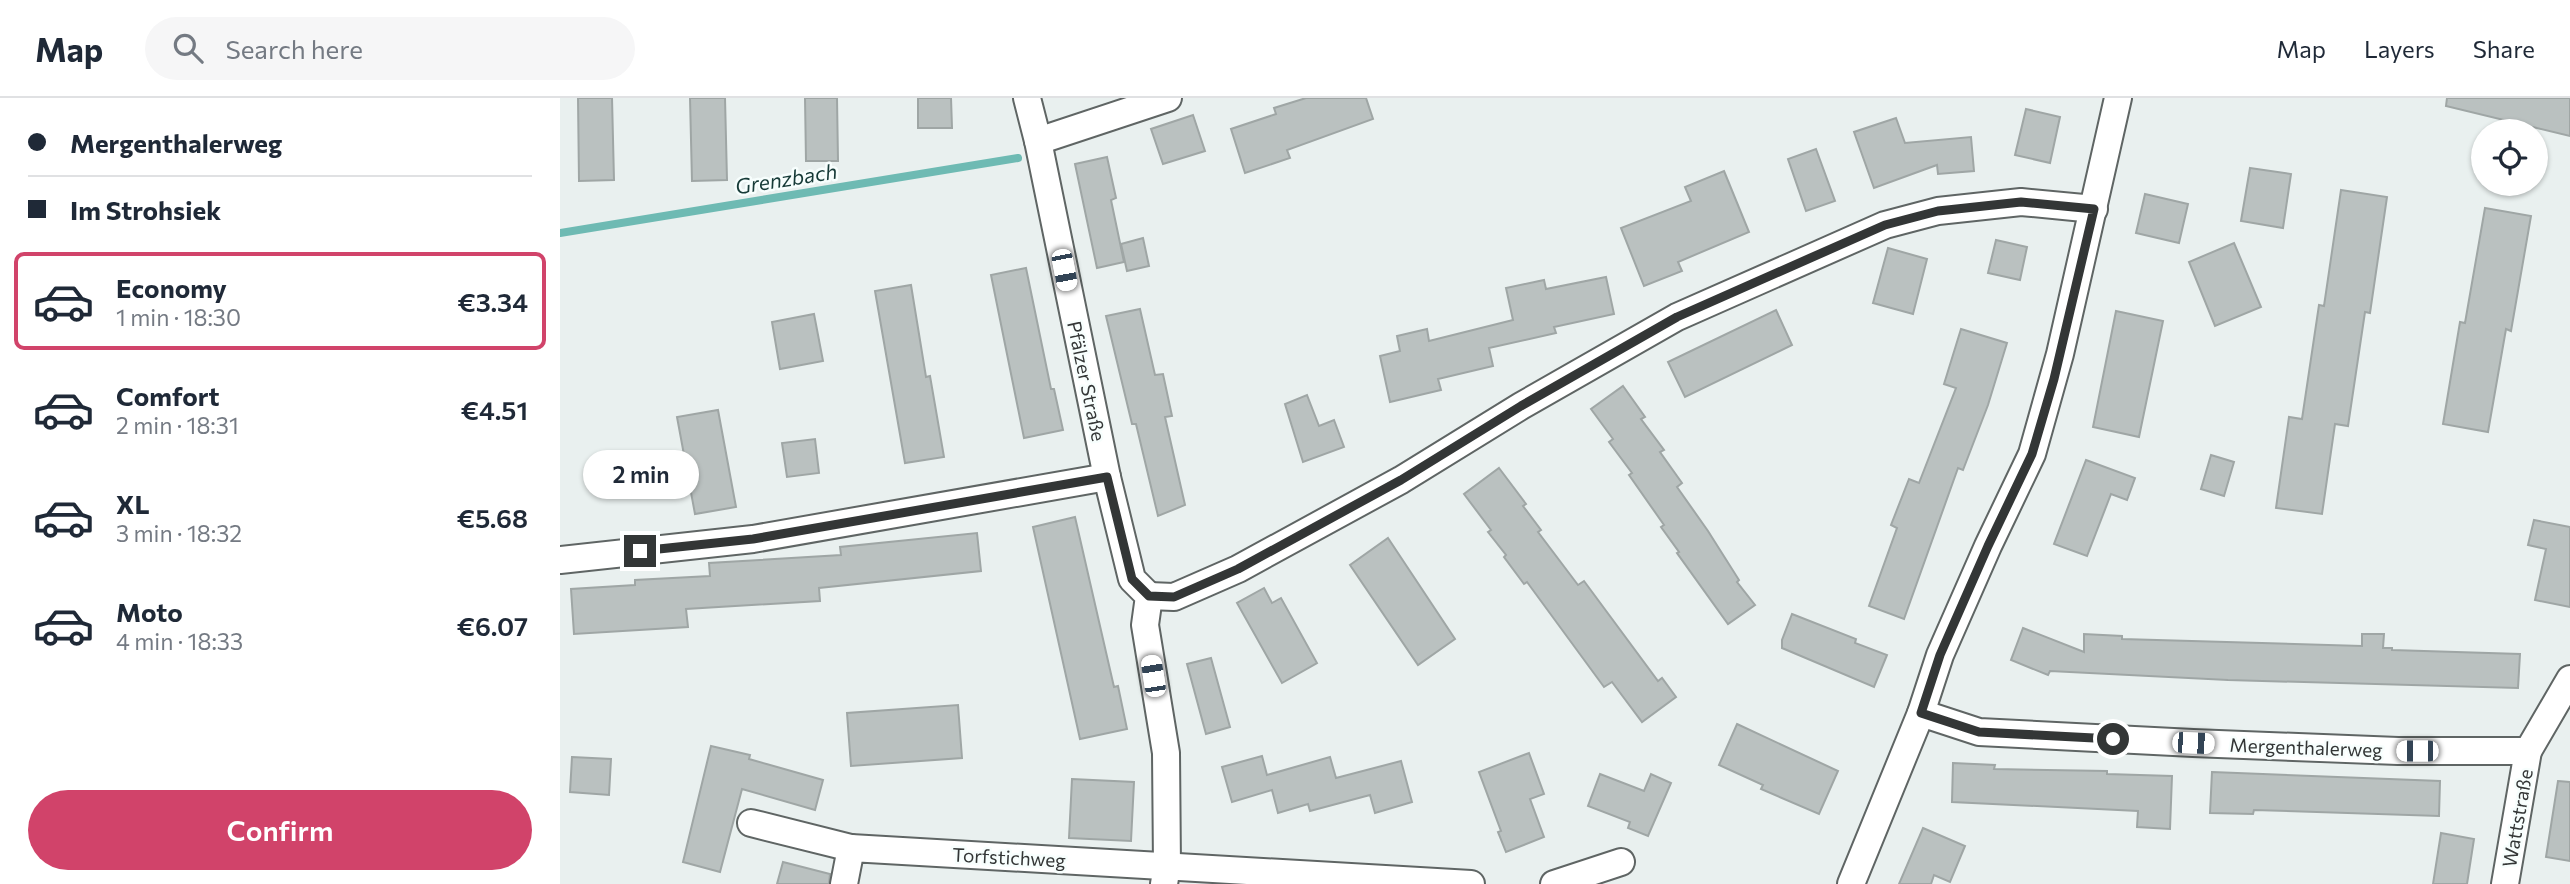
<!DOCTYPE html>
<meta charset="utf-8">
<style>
body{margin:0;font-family:Commissioner,sans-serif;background:#f6f6f7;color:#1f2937;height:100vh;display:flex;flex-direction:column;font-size:26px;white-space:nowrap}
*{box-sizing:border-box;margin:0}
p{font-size:23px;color:#747a83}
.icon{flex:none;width:38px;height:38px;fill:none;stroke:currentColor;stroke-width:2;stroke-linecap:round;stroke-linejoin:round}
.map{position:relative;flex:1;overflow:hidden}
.drawer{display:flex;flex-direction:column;background:#fff;width:560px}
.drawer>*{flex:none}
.guide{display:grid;align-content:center;height:154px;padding:0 28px;background:#fff}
.fabs{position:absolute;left:1911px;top:21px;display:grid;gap:14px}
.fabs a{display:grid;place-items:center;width:77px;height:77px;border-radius:50%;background:#fff;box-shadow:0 2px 5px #0004;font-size:35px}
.end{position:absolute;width:32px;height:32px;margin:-16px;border:9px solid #333636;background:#fff;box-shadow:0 0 0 4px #fff}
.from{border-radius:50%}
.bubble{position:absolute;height:49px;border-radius:24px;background:#fff;box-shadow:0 2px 5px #0004;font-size:23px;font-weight:600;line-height:49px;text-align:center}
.car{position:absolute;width:21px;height:42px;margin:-21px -10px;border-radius:9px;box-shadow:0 0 5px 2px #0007;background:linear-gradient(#fff 24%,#345 0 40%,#fff 0 76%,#345 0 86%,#fff 0)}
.guide b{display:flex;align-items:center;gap:24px;height:66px;font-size:26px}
.guide b+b{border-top:2px solid #e0e1e3}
.guide i{width:18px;height:18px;background:#1f2937}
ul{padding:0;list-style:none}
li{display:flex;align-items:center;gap:21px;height:98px;margin:0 14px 10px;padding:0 14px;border:4px solid transparent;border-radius:10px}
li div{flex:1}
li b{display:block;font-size:26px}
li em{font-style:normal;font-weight:600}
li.current{border-color:#d1436a}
li>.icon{width:63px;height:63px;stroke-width:1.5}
.cta{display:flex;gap:14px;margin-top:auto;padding:14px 28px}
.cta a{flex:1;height:80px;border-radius:42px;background:#d1436a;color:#fff;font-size:28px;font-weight:600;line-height:80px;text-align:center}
header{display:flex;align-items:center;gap:42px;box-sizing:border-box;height:98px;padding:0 35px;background:#fff;border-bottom:2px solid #e0e1e3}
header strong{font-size:33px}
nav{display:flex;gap:38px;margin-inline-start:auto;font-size:24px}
.search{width:490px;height:63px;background:#f6f6f7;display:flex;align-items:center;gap:18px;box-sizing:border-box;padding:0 24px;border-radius:38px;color:#747a83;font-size:26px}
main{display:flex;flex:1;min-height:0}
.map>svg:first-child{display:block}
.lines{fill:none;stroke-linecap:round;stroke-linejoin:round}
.stream{stroke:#6ebab3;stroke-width:8}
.building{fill:#bac1c0;stroke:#9fa6a5;stroke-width:2}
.minor-casing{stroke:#5f6564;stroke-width:30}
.minor{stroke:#fff;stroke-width:26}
.route{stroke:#333636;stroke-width:9}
.labels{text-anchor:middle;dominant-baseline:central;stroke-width:5;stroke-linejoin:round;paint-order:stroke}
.street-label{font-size:19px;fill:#333636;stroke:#f7fefd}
.water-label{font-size:21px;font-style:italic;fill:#163a37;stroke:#f7fefd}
</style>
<header>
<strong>Map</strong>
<div class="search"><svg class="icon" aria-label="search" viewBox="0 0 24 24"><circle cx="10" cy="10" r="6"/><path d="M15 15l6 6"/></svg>Search here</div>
<nav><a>Map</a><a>Layers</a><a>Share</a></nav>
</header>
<main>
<section class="drawer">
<div class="guide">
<b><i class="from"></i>Mergenthalerweg</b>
<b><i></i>Im Strohsiek</b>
</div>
<ul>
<li class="current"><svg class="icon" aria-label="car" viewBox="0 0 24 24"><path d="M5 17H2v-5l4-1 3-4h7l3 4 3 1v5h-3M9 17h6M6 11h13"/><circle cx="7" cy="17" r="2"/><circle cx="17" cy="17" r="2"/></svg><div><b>Economy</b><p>1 min · 18:30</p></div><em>€3.34</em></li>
<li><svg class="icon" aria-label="car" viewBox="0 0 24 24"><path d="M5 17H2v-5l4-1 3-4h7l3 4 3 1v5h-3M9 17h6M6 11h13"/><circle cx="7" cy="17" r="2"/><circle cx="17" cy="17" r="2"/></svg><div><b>Comfort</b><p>2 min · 18:31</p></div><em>€4.51</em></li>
<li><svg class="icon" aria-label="car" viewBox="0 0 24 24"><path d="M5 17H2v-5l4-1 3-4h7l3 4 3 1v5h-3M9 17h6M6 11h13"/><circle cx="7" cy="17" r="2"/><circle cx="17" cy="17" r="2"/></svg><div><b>XL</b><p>3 min · 18:32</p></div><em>€5.68</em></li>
<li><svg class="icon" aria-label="car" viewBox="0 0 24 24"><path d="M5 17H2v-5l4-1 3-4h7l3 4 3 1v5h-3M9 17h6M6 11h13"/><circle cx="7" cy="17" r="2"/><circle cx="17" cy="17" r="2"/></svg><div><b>Moto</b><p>4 min · 18:33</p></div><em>€6.07</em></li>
</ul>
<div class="cta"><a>Confirm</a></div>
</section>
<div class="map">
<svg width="2010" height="786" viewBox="0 0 2010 786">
<rect width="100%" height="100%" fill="#e9f0ef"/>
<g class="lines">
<polyline class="stream" points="0,135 458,60"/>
</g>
<g class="building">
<polygon points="18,0 52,0 54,82 19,83"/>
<polygon points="130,0 165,0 167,82 132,83"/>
<polygon points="245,0 277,0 278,63 246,63"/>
<polygon points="358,0 391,0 392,30 358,30"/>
<polygon points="746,0 806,0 813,21 727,52 730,60 685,75 671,31 716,16 714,10"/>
<polygon points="1887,0 2010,0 2010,38 1886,8"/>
<polygon points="1466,11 1500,19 1490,65 1455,57"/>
<polygon points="633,17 645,53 603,66 591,31"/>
<polygon points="1336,20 1345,45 1411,39 1414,73 1378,76 1377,67 1314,90 1294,34"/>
<polygon points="1256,51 1275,103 1246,113 1228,61"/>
<polygon points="547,59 556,100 551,102 564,164 537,170 515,66"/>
<polygon points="1690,70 1731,76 1723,130 1681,123"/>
<polygon points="1164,73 1189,134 1118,164 1122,173 1084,188 1061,130 1131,103 1125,89"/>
<polygon points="1781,92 1827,99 1810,215 1805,214 1788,328 1775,326 1762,416 1716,410 1729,319 1742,321 1759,207 1764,208"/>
<polygon points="1585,96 1628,106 1619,145 1576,135"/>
<polygon points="1925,110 1971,118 1951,233 1946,231 1928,334 1883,326 1900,224 1905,225"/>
<polygon points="583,140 589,168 567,173 561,146"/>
<polygon points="1436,142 1467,149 1460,182 1428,175"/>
<polygon points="1674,145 1701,209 1655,228 1629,164"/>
<polygon points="1328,150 1367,161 1353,216 1313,205"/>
<polygon points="466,170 491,291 494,291 503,332 464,340 431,177"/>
<polygon points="1046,179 1054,216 994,229 996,235 929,250 933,268 878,281 881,292 830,304 820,258 840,253 837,238 867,231 869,243 953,222 946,190 984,182 986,191"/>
<polygon points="351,187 366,279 370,278 384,359 345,365 315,193"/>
<polygon points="580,211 595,277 603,276 612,318 605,319 625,407 598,418 576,326 572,326 546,218"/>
<polygon points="1216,212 1232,247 1125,299 1108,264"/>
<polygon points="1556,213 1603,223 1579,339 1533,329"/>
<polygon points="254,216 263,263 220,271 212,224"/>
<polygon points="1401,231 1447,245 1428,307 1403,372 1398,370 1344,521 1309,508 1337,430 1331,427 1349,381 1359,385 1396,290 1384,286"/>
<polygon points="1063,288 1085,319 1081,321 1104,352 1100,354 1122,385 1117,389 1148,433 1179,482 1177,484 1195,507 1168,526 1117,455 1119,454 1101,429 1104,427 1069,377 1072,375 1049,344 1053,341 1031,311"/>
<polygon points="747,297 759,328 774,322 784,349 743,364 725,306"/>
<polygon points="158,312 176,409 135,416 117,319"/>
<polygon points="255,341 259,375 227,379 222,345"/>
<polygon points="1651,357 1674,364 1664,398 1641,391"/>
<polygon points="1526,362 1575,380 1567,402 1551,396 1527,458 1494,446"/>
<polygon points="939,370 966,406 963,408 981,432 978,434 1018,487 1024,483 1098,583 1102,580 1116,599 1082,624 1052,584 1044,589 967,484 964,486 944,459 946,457 928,434 931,432 904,396"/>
<polygon points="515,419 554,589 558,588 567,631 520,641 473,429"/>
<polygon points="1974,422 2010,429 2010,509 1975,502 1986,451 1968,447"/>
<polygon points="417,435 421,473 259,490 260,503 126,511 128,529 14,536 11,491 75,487 75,482 150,478 149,465 281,457 280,449"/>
<polygon points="828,440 895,541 858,567 790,467"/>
<polygon points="704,490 712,505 721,500 757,565 722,585 677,505"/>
<polygon points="1232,516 1296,541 1295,545 1327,557 1314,589 1222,550 1222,542"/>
<polygon points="1463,530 1524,554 1524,536 1562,538 1562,541 1802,548 1802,536 1824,536 1823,550 1832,550 1832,552 1960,556 1958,590 1668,582 1490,573 1488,577 1451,562"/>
<polygon points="651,560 670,629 646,636 627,566"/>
<polygon points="398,607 402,660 291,668 287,615"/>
<polygon points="1177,626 1278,673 1259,716 1201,691 1203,687 1159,667"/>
<polygon points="151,648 190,657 189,661 263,682 255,712 182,691 160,774 123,764"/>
<polygon points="969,655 984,696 970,701 984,739 946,754 938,734 941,733 919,674"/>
<polygon points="702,658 707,677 770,659 776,680 841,663 852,704 815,715 810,697 750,713 748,706 718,715 712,692 672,704 662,669"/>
<polygon points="12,659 51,661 49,697 10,694"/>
<polygon points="1393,665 1435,667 1434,671 1547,673 1547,676 1612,678 1610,731 1577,729 1578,713 1392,704"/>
<polygon points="1652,674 1880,683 1879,718 1694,712 1693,716 1650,715"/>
<polygon points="1040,676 1084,693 1091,676 1111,685 1088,738 1068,730 1070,724 1028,708"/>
<polygon points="512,681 574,684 571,743 509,740"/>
<polygon points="1998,683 2010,684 2010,763 1986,759"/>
<polygon points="1363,730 1405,748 1390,784 1374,777 1371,786 1339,786"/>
<polygon points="1881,735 1914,741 1907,786 1873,786"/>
<polygon points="223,764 270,776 269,786 217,786"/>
</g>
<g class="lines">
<defs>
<g id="minor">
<polyline points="467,0 478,43 547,379 572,481 589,498 585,527 606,655 607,768 604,786"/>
<polyline points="478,43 608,0"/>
<polyline points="0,462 193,441 547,379"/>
<polyline points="589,498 614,499 678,471 841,382 961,308 1117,219 1325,127 1378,113 1461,104 1534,111"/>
<polyline points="1361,615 1419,634 1633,645 1838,653 1968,653 2010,581"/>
<polyline points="191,725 291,750"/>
<polyline points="284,786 291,750 911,786"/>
<polyline points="994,786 1061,764"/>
<polyline points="1291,786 1361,615 1380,557 1428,448 1472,356 1500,256 1558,0"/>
<polyline points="1945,786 1968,653"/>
</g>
</defs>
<use href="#minor" class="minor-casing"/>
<use href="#minor" class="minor"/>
</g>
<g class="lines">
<polyline class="route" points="80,453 193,441 547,379 572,481 589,498 614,499 678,471 841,382 961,308 1117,219 1325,127 1378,113 1461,104 1534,111 1494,281 1472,356 1428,448 1380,557 1361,615 1419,634 1553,641"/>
</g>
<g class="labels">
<g class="street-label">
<text transform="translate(527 283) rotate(78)">Pfälzer Straße</text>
<text transform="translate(1746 649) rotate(2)">Mergenthalerweg</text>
<text transform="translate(1957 720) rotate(-80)">Wattstraße</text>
<text transform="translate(449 759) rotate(3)">Torfstichweg</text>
</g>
<g class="water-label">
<text transform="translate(226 80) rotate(-9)">Grenzbach</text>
</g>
</g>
</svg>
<div class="fabs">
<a><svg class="icon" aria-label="locate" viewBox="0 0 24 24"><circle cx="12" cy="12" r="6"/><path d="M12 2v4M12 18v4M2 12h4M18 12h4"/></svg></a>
</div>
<i class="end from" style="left:1553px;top:641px"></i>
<i class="end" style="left:80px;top:453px"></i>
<div class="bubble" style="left:23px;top:352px;width:116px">2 min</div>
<i class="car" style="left:504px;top:172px;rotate:169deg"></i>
<i class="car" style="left:593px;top:578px;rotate:351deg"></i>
<i class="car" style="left:1633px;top:645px;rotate:92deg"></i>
<i class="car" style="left:1857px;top:653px;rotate:270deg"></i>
</div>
</main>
